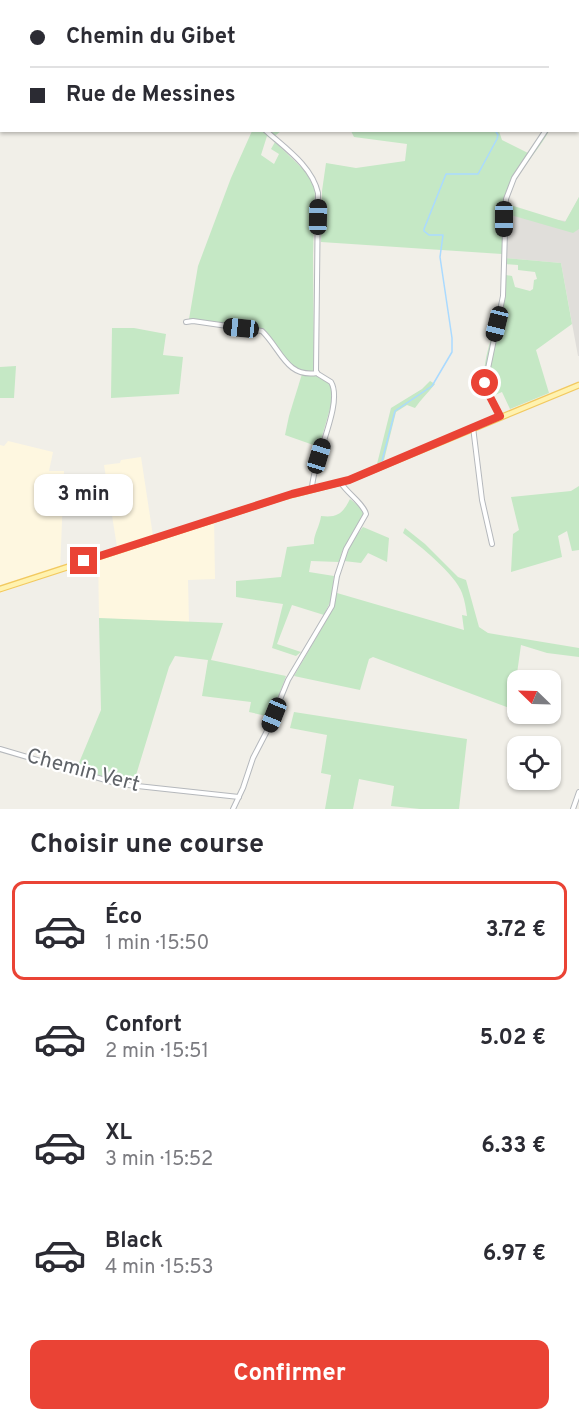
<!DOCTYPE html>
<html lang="fr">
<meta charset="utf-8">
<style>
body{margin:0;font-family:Overpass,sans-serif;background:#f2f2f3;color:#2b2b33;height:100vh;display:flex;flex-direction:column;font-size:22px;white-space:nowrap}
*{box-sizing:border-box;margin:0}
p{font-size:20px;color:#7c7c81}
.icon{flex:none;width:33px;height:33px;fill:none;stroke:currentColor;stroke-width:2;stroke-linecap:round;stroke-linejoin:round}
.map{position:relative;height:809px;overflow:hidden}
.panel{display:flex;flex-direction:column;background:#fff;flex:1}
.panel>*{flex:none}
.guide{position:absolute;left:0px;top:0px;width:579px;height:132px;box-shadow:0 2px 4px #0004;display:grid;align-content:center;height:132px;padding:0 30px;background:#fff}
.needle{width:39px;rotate:293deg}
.buttons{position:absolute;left:507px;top:670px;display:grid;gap:12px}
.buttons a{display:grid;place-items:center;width:54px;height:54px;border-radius:12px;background:#fff;box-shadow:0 2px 4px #0004;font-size:30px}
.end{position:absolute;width:27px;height:27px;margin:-14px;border:8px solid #ea4335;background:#fff;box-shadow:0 0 0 3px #fff}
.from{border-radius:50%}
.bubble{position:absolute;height:42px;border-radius:12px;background:#fff;box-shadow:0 2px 4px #0004;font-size:20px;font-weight:700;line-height:42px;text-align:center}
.car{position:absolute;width:18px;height:36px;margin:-18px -9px;border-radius:8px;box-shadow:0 0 4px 2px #0007;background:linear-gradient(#222 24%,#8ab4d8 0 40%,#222 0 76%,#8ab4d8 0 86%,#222 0)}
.guide b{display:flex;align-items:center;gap:21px;height:57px;font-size:22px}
.guide b+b{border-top:2px solid #e1e1e2}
.guide i{width:15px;height:15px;background:#2b2b33}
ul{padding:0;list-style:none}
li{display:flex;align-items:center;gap:18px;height:99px;margin:0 12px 9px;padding:0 18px;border:3px solid transparent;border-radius:12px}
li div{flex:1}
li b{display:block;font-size:22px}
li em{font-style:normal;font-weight:700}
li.on{border-color:#ea4335}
li>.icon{width:54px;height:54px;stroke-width:1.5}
h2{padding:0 30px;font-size:27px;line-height:72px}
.action{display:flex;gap:12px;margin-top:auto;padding:12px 30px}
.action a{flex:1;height:69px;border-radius:12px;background:#ea4335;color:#fff;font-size:24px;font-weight:700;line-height:69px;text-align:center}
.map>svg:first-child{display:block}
.commercial{fill:#fef7e0}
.industrial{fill:#e0deda}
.green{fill:#c5e8c5}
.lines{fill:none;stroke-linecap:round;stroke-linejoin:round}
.stream{stroke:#aadaff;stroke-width:1.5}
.minor-casing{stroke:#b5b8bc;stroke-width:6}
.major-casing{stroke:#f2c960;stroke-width:7}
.minor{stroke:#fff;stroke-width:4}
.major{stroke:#fff2af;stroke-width:4.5}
.route{stroke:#ea4335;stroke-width:8}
.labels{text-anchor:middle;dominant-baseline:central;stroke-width:4.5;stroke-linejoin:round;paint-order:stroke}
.street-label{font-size:21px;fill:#5f6368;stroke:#fff}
</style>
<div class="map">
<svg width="579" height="809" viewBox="0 0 579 809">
<rect width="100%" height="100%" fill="#f1efe8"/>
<g class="commercial">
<polygon points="8,441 53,452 49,471 64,471 60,572 0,593 0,445 4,446"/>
<polygon points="141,457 153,536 214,516 215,579 188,580 189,623 99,618 98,554 117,547 104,465 120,463 121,460"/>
</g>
<polygon class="industrial" points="579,197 579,356 578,356 561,263 505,258 507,214 566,221"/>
<g class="green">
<polygon points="252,131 281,131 271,139 267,136 261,155 274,164 279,154 271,149 275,142 305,171 315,188 313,255 314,372 298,370 290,366 259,329 189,319 198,266 231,178"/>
<path d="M351,131H499L502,140L528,153L543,131H549C536,155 512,176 507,204L565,222L579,197V229L573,233L507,214V204L503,203L502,254L321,242L322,191L326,163L356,168L405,161L407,144L354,137Z"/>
<path d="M505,258L561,263L572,324L536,350L549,393L510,409L502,392L488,398C475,370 497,326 504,298C506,291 506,282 506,275L512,276L515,287L530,291L533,289L534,280L537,279L535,272L518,270V265L505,264Z"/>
<polygon points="112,328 134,328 166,334 163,355 183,357 179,394 111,398"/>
<polygon points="16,366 14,398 0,398 0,367"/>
<polygon points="302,374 321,377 331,384 331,405 319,447 285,435 289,416"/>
<path d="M430,381L435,384C428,393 421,399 415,408L407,405L396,412L384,460L377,464L391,408L422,389Z"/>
<polygon points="579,486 579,550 572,551 567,531 558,536 562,557 511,572 513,534 519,530 511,497 571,491"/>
<path d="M350,499L364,510V514L342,552L339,562L311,561L309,572L334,576L331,600L324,615L292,605L277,644L301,652L296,656L272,648L283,604L236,597V581L281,577L287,547L314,544C313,535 320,526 321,516C338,518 343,513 350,499Z"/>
<polygon points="363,527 389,538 387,562 368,553 361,563 344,561 352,541"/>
<path d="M405,528L425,544L458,577L466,580L479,627L488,633L579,648V657L547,653L521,645L512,709L373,657L369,659L360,690L294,676L331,612L337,593L464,630L462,615L467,616C466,609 465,601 462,593C456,575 419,545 403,533Z"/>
<polygon points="99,618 223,623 211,660 286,676 271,717 249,712 251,702 202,696 208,660 175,656 169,667 133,785 76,770 101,710"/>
<polygon points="294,712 467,739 459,809 420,809 391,806 394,786 359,779 353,809 325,809 331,775 321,773 327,735 290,728"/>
</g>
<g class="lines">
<g class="stream">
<polyline points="522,2 522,0"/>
<polyline points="382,461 395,411 432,386 452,352 452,338 440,257 443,235 429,235 424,231 424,229 446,174 478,174 497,139 498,135 495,130"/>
</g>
<defs>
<g id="minor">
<polyline points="307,2 307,0"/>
<polyline points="578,74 579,71"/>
<path d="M265,130C285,148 312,166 318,193L316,371L318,374L331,382C344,404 312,461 312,489"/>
<path d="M186,322L193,321L262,331C281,349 286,378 317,373"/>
<polyline points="500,416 487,391 485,383 503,296 506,199 514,178 546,130"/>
<polyline points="473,427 482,500 492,544"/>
<polyline points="0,749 119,784 239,797"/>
<path d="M233,809L243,788L253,758L267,731L288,680L332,606L337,576L346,549L366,514C364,504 347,493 341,483"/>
<polyline points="573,809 579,792"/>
</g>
<polyline id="major" points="0,589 283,497 349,480 579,385"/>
</defs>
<use href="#minor" class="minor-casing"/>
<use href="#major" class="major-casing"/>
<use href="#minor" class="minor"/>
<use href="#major" class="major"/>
</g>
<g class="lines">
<polyline class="route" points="84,561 292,494 349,480 500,416 487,391 485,383"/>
</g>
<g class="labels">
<g class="street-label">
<text transform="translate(83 771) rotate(15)">Chemin Vert</text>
</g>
</g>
</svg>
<div class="buttons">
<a><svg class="needle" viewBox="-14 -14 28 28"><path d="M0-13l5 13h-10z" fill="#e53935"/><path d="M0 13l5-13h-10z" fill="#7c7c81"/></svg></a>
<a><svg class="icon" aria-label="locate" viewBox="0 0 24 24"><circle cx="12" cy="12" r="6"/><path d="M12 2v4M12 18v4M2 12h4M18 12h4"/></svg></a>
</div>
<i class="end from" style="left:485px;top:383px"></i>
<i class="end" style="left:84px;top:561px"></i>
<div class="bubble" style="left:34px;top:474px;width:99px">3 min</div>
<i class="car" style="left:318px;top:217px;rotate:1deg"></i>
<i class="car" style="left:504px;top:219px;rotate:180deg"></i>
<i class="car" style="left:497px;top:324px;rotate:194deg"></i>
<i class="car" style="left:241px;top:328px;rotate:276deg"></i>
<i class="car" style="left:319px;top:456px;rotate:17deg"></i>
<i class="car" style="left:274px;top:715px;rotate:202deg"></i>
<div class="guide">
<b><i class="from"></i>Chemin du Gibet</b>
<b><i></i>Rue de Messines</b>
</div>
</div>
<section class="panel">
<h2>Choisir une course</h2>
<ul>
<li class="on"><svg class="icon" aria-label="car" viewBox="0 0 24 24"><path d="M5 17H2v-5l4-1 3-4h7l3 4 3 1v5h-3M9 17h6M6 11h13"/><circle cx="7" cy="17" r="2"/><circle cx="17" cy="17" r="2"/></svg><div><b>Éco</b><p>1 min · 15:50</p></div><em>3.72 €</em></li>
<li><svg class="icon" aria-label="car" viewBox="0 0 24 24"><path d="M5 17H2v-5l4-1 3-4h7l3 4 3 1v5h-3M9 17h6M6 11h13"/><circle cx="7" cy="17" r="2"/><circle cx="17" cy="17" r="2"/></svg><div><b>Confort</b><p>2 min · 15:51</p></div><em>5.02 €</em></li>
<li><svg class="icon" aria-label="car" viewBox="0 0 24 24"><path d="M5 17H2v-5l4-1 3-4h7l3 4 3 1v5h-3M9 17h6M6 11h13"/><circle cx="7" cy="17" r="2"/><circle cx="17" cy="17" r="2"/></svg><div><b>XL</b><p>3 min · 15:52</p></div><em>6.33 €</em></li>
<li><svg class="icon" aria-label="car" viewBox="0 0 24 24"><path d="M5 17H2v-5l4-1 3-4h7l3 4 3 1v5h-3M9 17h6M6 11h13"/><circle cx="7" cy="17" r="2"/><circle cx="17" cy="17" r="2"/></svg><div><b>Black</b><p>4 min · 15:53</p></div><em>6.97 €</em></li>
</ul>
<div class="action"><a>Confirmer</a></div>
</section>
